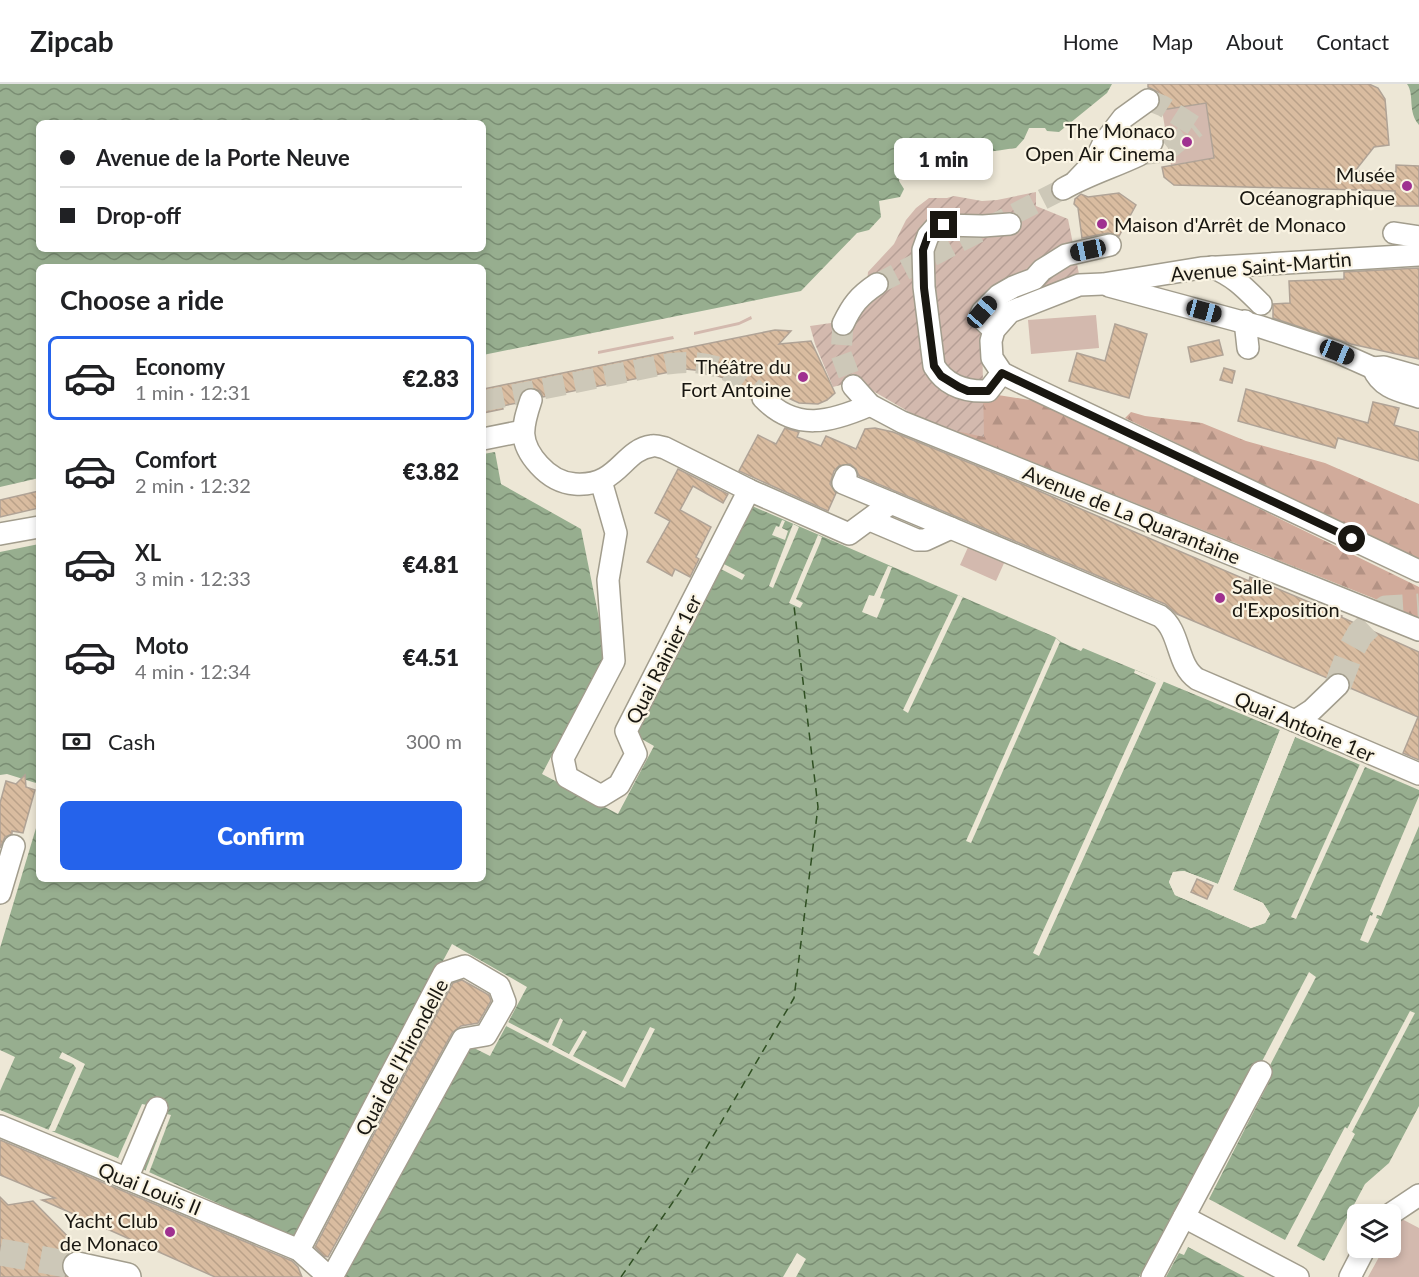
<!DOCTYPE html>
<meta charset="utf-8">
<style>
body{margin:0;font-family:Lato,sans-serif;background:#f6f6f6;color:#202124;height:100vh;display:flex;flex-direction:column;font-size:22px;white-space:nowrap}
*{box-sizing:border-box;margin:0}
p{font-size:20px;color:#757577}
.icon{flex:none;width:33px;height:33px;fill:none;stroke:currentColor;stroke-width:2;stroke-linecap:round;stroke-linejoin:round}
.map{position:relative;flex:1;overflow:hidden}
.drawer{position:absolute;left:36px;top:180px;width:450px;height:618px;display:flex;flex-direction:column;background:#fff;border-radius:9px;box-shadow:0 3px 9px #0003}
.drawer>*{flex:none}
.banner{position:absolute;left:36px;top:36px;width:450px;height:132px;border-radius:9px;box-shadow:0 3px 9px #0003;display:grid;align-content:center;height:132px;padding:0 24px;background:#fff}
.buttons{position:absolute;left:1347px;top:1120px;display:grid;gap:12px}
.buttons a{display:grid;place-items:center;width:54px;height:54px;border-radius:9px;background:#fff;box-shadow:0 3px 9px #0003;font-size:30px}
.end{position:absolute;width:27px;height:27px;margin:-14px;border:8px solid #191711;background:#fff;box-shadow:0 0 0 3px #fff}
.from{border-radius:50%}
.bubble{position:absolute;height:42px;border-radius:9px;background:#fff;box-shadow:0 3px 9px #0003;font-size:20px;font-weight:800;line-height:42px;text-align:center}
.car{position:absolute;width:18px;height:36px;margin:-18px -9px;border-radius:8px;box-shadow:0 0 4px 2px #0007;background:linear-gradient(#222 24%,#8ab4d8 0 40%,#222 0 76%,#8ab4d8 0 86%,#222 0)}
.banner b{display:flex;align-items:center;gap:21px;height:57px;font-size:22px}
.banner b+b{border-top:2px solid #e0e0e0}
.banner i{width:15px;height:15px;background:#202124}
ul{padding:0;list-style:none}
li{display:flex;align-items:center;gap:18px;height:84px;margin:0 12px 9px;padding:0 12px;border:3px solid transparent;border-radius:9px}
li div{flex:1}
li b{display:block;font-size:22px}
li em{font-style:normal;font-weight:800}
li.current{border-color:#2563eb}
li>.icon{width:54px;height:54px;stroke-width:1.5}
h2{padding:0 24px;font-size:27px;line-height:72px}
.pay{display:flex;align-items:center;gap:15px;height:66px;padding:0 24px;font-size:22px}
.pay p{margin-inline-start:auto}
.primary-button{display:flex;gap:12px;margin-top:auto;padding:12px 24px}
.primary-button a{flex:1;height:69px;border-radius:9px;background:#2563eb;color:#fff;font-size:24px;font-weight:800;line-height:69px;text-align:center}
header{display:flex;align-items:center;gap:36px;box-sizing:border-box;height:84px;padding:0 30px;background:#fff;border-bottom:2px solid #e0e0e0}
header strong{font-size:28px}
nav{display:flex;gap:33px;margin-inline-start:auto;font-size:21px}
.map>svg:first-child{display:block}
.green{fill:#d3b9ae}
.forest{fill:url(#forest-firs)}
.garden{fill:url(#garden-furrows)}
.water{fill:url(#water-waves);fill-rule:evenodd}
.pier{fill:#ede7d6}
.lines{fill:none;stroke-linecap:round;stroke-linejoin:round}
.ferry{stroke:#2f4f22;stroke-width:1.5;stroke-dasharray:8 6;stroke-linecap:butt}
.building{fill:url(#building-back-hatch);stroke:#b0a396;stroke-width:1.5}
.minor-tunnel{stroke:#cdc8b8;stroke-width:21;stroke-dasharray:21 10;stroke-linecap:butt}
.major-tunnel{stroke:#cdc8b8;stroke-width:27;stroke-dasharray:27 14;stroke-linecap:butt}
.minor-casing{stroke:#a29d8d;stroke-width:24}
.major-casing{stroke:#a29d8d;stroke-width:30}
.minor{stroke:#fff;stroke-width:21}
.major{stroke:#fff;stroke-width:27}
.route{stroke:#191711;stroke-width:8}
.poi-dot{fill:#9f3190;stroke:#faf4e3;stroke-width:2}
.labels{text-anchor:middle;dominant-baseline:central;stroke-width:4.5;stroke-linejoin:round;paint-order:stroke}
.poi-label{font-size:20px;fill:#191711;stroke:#faf4e3;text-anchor:end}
.street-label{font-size:20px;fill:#191711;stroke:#faf4e3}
</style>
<header>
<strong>Zipcab</strong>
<nav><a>Home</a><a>Map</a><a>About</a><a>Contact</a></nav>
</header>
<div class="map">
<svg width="1419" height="1193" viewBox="0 0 1419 1193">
<defs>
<pattern id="forest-firs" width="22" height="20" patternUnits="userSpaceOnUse" patternTransform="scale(1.5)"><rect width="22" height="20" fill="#d1ab9b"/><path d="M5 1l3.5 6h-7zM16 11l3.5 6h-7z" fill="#b39284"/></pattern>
<pattern id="garden-furrows" width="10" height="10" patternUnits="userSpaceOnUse" patternTransform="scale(1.5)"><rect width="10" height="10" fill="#d3b9ae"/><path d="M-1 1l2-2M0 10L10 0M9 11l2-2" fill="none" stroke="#b59e95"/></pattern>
<pattern id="water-waves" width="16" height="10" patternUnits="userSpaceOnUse" patternTransform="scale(1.5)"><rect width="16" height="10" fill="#97ae8f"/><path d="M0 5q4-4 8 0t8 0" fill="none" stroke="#7a8d73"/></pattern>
<pattern id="building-back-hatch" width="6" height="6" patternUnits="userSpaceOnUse" patternTransform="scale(1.5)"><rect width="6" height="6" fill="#d9bca0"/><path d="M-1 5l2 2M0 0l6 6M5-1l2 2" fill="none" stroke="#baa189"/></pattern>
</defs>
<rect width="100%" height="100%" fill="#ede7d6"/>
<g class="green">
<polygon points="1206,19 1214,74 1171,81 1162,26"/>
<polygon points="1096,231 1099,264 1031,270 1028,236"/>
<polygon points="751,232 752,235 739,241 694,251 694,248 739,238"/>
<polygon points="673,252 674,255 598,270 598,267"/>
<polygon points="969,461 1005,477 996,497 960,481"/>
<polygon points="1400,1134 1419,1144 1419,1193 1368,1193 1384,1164 1390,1164 1391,1151"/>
</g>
<g class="forest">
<polygon points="998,311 1042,318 1419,503 1419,535 1373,514 932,338"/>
<polygon points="1131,328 1145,332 1202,339 1246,357 1325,379 1419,420 1419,477 1125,334"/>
</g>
<path class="garden" d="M1036,108V122L1068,135L1079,190C1066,200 1046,200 1031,209C1013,218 997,234 982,247L984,353L933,342L856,297L833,303L815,260L810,242L831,239L851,245L867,198L868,188L894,160L906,136L916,124L929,114H947L954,112L982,117L997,116Z"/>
<g class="water">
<path d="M0,0H1112L1107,9L1059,48L1047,47L1045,44H1029L1024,55L1016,64C995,67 975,69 956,76C949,79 945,83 938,81C922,78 917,67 906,64L904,67C910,75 911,78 908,88L900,91L899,97L904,105L900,113L879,117L881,133L869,146L857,149L801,207L483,271V183H39V394L0,403ZM39,39H483V165H39Z"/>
<path d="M1407,0H1419V41C1407,27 1415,11 1407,0Z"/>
<polygon points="495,368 501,400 581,445 606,569 542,690 618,730 654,662 631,649 752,422 1055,553 1061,558 1081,567 1083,564 1280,646 1218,800 1184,787 1173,788 1169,798 1175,811 1251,844 1265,839 1270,830 1263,819 1233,806 1295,653 1419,706 1419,1022 1389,1079 1365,1100 1324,1177 1297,1162 1355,1050 1345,1043 1285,1156 1209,1115 1271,994 1251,983 1139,1193 344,1193 466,960 490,972 527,903 452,860 294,1154 118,1074 0,1026 0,864 39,734 39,795 483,795 483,370"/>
<polygon points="39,460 39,700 7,690 0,691 0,468"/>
<polygon points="1188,1163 1245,1193 1166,1193 1179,1169 1184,1171"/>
</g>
<g class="pier">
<polygon points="782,436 785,437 782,444 788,447 785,456 772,451 776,442 779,443"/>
<polygon points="793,440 799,443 773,504 769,502"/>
<polygon points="818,451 822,453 820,459 796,515 803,519 800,524 789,519"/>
<polygon points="722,479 745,491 742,496 719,484"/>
<polygon points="888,482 892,483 880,514 885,515 877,534 862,528 869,511 874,512"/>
<polygon points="958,511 963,513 908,629 903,626"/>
<polygon points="1056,554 1060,558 971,759 966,757"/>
<polygon points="1135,586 1164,597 1039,872 1033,869 1156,599 1134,589"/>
<polygon points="1280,646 1283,647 1220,802 1217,803 1184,790 1175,790 1172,798 1177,809 1251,840 1263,837 1266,830 1261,821 1232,809 1230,805 1292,652 1295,653 1233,806 1263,819 1270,830 1265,839 1251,844 1175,811 1169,798 1173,788 1184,787 1218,800"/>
<polygon points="1360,680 1365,683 1296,835 1291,833"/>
<polygon points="1419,712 1419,742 1381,832 1377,831 1376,834 1379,835 1368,859 1360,856 1370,831 1372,832 1373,829 1370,827"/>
<polygon points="1309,888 1316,893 1267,987 1259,983"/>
<polygon points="1410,927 1415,929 1352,1048 1347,1045"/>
<polygon points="560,934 563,936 552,961 569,970 583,946 587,948 573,972 622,998 650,943 655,945 625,1004 506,942 508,938 548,959"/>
<polygon points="0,966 15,973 0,1007"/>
<polygon points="62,968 85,980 55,1047 48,1047 76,984 73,980 59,974"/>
<polygon points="142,1020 147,1021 123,1077 118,1074"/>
<polygon points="167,1030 171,1031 149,1089 145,1088"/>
<polygon points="797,1169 806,1175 796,1193 783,1193"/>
</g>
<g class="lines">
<polyline class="ferry" points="621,1193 682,1105 794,914 818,723 794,522"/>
</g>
<g class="building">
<polygon points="1148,0 1369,0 1378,4 1385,15 1389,61 1374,63 1355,87 1396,88 1396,81 1419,82 1419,122 1395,122 1395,107 1174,101 1164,93 1162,83 1214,74 1206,19 1155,27 1160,21 1161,14 1158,8 1148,3"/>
<polygon points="1119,109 1136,121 1119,152 1108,149 1082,154 1078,124 1074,120 1075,115 1081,110 1088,113"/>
<polygon points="1419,184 1419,275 1351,260 1273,234 1273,220 1290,219 1289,197 1344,195 1344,188"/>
<polygon points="1115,240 1147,250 1129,314 1069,297 1077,269 1105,277"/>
<polygon points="775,246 791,247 779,260 811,257 835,309 827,316 818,320 799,319 790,315 778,302 773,306 765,301 754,305 751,313 729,296 704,287 685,285 543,313 540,307 529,303 522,307 517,319 502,322 503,325 483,329 483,305"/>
<polygon points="1219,256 1223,271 1191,278 1188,263"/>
<polygon points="1224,284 1235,287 1232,299 1220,296"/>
<polygon points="1246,305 1368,339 1373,318 1399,324 1394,341 1419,348 1419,377 1338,354 1335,364 1238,337"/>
<polygon points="785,344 799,348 797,353 821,362 826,352 856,365 865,345 875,344 893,348 1032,404 1249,497 1250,493 1342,532 1341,533 1419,568 1419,676 1403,669 1418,633 1350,604 1350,597 1342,589 1334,589 1327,594 1177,530 1165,520 859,392 856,385 850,380 839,382 834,387 830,400 836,409 828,427 739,387 758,351 776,360"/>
<polygon points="678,385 728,410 723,419 693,402 680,426 711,443 696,473 699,475 690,493 675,485 672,492 647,478 670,437 655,429"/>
<polygon points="39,407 39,424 0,433 0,416"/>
<polygon points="25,691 26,703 35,706 23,749 12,747 12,750 5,753 0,764 0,719 6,697 16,700"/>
<polygon points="1197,795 1213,802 1207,815 1191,808"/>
<polygon points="462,896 489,911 491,917 478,939 461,942 452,949 328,1173 324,1172 315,1163 453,899"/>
<polygon points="0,1056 292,1177 298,1183 302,1193 215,1193 42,1116 55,1114 0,1091"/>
<polygon points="0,1113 8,1121 33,1117 81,1166 72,1167 65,1172 62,1179 62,1187 66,1193 0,1193"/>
</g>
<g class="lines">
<g class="minor-tunnel">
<polyline points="1148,16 1163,22 1196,43"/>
<polyline points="1139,71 1165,68 1196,43"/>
<polyline points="877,200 1063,105"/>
<polyline points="843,240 841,270 853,302"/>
<path d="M483,317L667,280C706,274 737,285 763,314"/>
</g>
<g class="major-tunnel">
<polyline points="1338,601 1351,566 1360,550 1386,525 1419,523"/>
<polyline points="0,1168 77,1182"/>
</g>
<defs>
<g id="minor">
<polyline points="1120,65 1152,58"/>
<polyline points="1076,97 1095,77 1103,60 1123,34 1148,16"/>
<path d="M1063,105C1087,91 1114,83 1139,71"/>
<polyline points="1394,149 1419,153"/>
<polyline points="1419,171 1201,184 1103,200 1079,201 1010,228 994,246 991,257 992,274 1002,289 1020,298 1419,487"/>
<path d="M1212,183C1235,193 1244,203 1261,220"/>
<polyline points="1109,202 1261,243 1337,268 1373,284"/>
<polyline points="1245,237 1248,264"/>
<path d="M843,240C852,221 859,212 877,200"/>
<polyline points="994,246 980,233 982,228 999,211 1013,203 1034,195 1042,186 1066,171 1110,161"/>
<path d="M1373,284C1381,304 1400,307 1419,313"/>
<polyline points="1373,284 1384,283 1419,293"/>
<path d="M1002,289L988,307C966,308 946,302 934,282L924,203L923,166L928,152L935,144L944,141L983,142L1010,140"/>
<polyline points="853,302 870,321 902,338 1419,546"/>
<path d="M763,314C796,348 831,338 870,321"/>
<path d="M531,316C522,343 518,358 539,381C548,391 560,399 575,400C619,403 622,366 652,362C655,361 661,363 665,364L749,406L849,450L891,419L1160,532C1181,547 1176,581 1197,595L1419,690"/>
<polyline points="483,355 523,347"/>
<polyline points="846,392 843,399 891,419"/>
<polyline points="601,397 616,449 608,496 614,577 563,674 567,693 601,712 619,701 636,670 626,647 749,406"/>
<polyline points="870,436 917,456 925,456 951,444"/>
<polyline points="0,450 39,443"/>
<polyline points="1295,637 1312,626 1338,601"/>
<polyline points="0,809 14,762"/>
<polyline points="0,1042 299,1166 329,1193"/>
<polyline points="127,1095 157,1024"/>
<polyline points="1389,1131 1419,1111"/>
<polyline points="1184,1133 1298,1193"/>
<polyline points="299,1166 444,889 465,882 499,902 505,918 486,951 463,955 332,1193"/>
<polyline points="1152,1193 1261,988"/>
<polyline points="1350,1193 1365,1164"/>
</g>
<polyline id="major" points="77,1182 127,1193"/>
</defs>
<use href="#minor" class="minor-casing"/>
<use href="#major" class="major-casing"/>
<use href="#minor" class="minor"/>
<use href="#major" class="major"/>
</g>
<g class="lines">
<polyline class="route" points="944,141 935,144 928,152 923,166 924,204 934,282 941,292 959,303 968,307 988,307 1002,289 1352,455"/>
</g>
<g class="poi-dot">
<circle cx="1187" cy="58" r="6"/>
<circle cx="1407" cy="102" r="6"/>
<circle cx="1102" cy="140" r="6"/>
<circle cx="803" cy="293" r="6"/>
<circle cx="1220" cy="514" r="6"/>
<circle cx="170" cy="1148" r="6"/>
</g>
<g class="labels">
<g class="poi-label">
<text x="1175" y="46">The Monaco<tspan x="1175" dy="23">Open Air Cinema</tspan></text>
<text x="1395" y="90">Musée<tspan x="1395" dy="23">Océanographique</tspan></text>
<text x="1114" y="140" text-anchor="start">Maison d'Arrêt de Monaco</text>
<text x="791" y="282">Théâtre du<tspan x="791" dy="23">Fort Antoine</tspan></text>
<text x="1232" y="502" text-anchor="start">Salle<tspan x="1232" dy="23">d'Exposition</tspan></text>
<text x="158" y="1136">Yacht Club<tspan x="158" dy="23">de Monaco</tspan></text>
</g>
<g class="street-label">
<text transform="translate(1261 182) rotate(-5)">Avenue Saint-Martin</text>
<text transform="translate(1132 430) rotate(22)">Avenue de La Quarantaine</text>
<text transform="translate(663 575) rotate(-63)">Quai Rainier 1er</text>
<text transform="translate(1305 642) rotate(23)">Quai Antoine 1er</text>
<text transform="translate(401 973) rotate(-62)">Quai de l’Hirondelle</text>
<text transform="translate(150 1104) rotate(22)">Quai Louis II</text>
</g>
</g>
</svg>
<div class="buttons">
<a><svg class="icon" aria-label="layers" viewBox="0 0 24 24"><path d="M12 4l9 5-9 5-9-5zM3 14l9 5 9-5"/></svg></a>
</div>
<i class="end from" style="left:1352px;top:455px"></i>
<i class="end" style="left:944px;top:141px"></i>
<div class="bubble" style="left:894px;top:54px;width:99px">1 min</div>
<i class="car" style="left:1088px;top:166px;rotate:258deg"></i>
<i class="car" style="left:1204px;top:227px;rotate:105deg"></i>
<i class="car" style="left:982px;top:228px;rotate:41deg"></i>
<i class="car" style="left:1337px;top:268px;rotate:112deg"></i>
<div class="banner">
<b><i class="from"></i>Avenue de la Porte Neuve</b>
<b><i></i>Drop-off</b>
</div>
<section class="drawer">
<h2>Choose a ride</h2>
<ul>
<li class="current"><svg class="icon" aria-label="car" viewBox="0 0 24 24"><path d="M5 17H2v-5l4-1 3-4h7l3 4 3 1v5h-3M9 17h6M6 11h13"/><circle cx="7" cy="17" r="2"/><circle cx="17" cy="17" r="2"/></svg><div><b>Economy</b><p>1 min · 12:31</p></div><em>€2.83</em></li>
<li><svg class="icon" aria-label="car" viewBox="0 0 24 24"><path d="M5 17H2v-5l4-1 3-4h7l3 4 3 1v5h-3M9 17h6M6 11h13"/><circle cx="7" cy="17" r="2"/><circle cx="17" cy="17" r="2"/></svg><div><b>Comfort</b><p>2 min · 12:32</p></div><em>€3.82</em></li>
<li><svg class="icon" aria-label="car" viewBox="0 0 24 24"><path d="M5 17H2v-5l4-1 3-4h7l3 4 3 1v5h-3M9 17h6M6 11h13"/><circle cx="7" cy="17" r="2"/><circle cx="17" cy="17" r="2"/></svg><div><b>XL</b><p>3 min · 12:33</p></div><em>€4.81</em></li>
<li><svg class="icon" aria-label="car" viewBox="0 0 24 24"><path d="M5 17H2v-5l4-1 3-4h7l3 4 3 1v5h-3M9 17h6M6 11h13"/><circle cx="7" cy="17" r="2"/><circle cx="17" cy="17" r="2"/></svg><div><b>Moto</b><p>4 min · 12:34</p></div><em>€4.51</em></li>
</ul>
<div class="pay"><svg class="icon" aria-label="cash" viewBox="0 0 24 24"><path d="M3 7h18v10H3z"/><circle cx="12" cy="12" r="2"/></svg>Cash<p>300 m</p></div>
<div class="primary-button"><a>Confirm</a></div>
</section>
</div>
